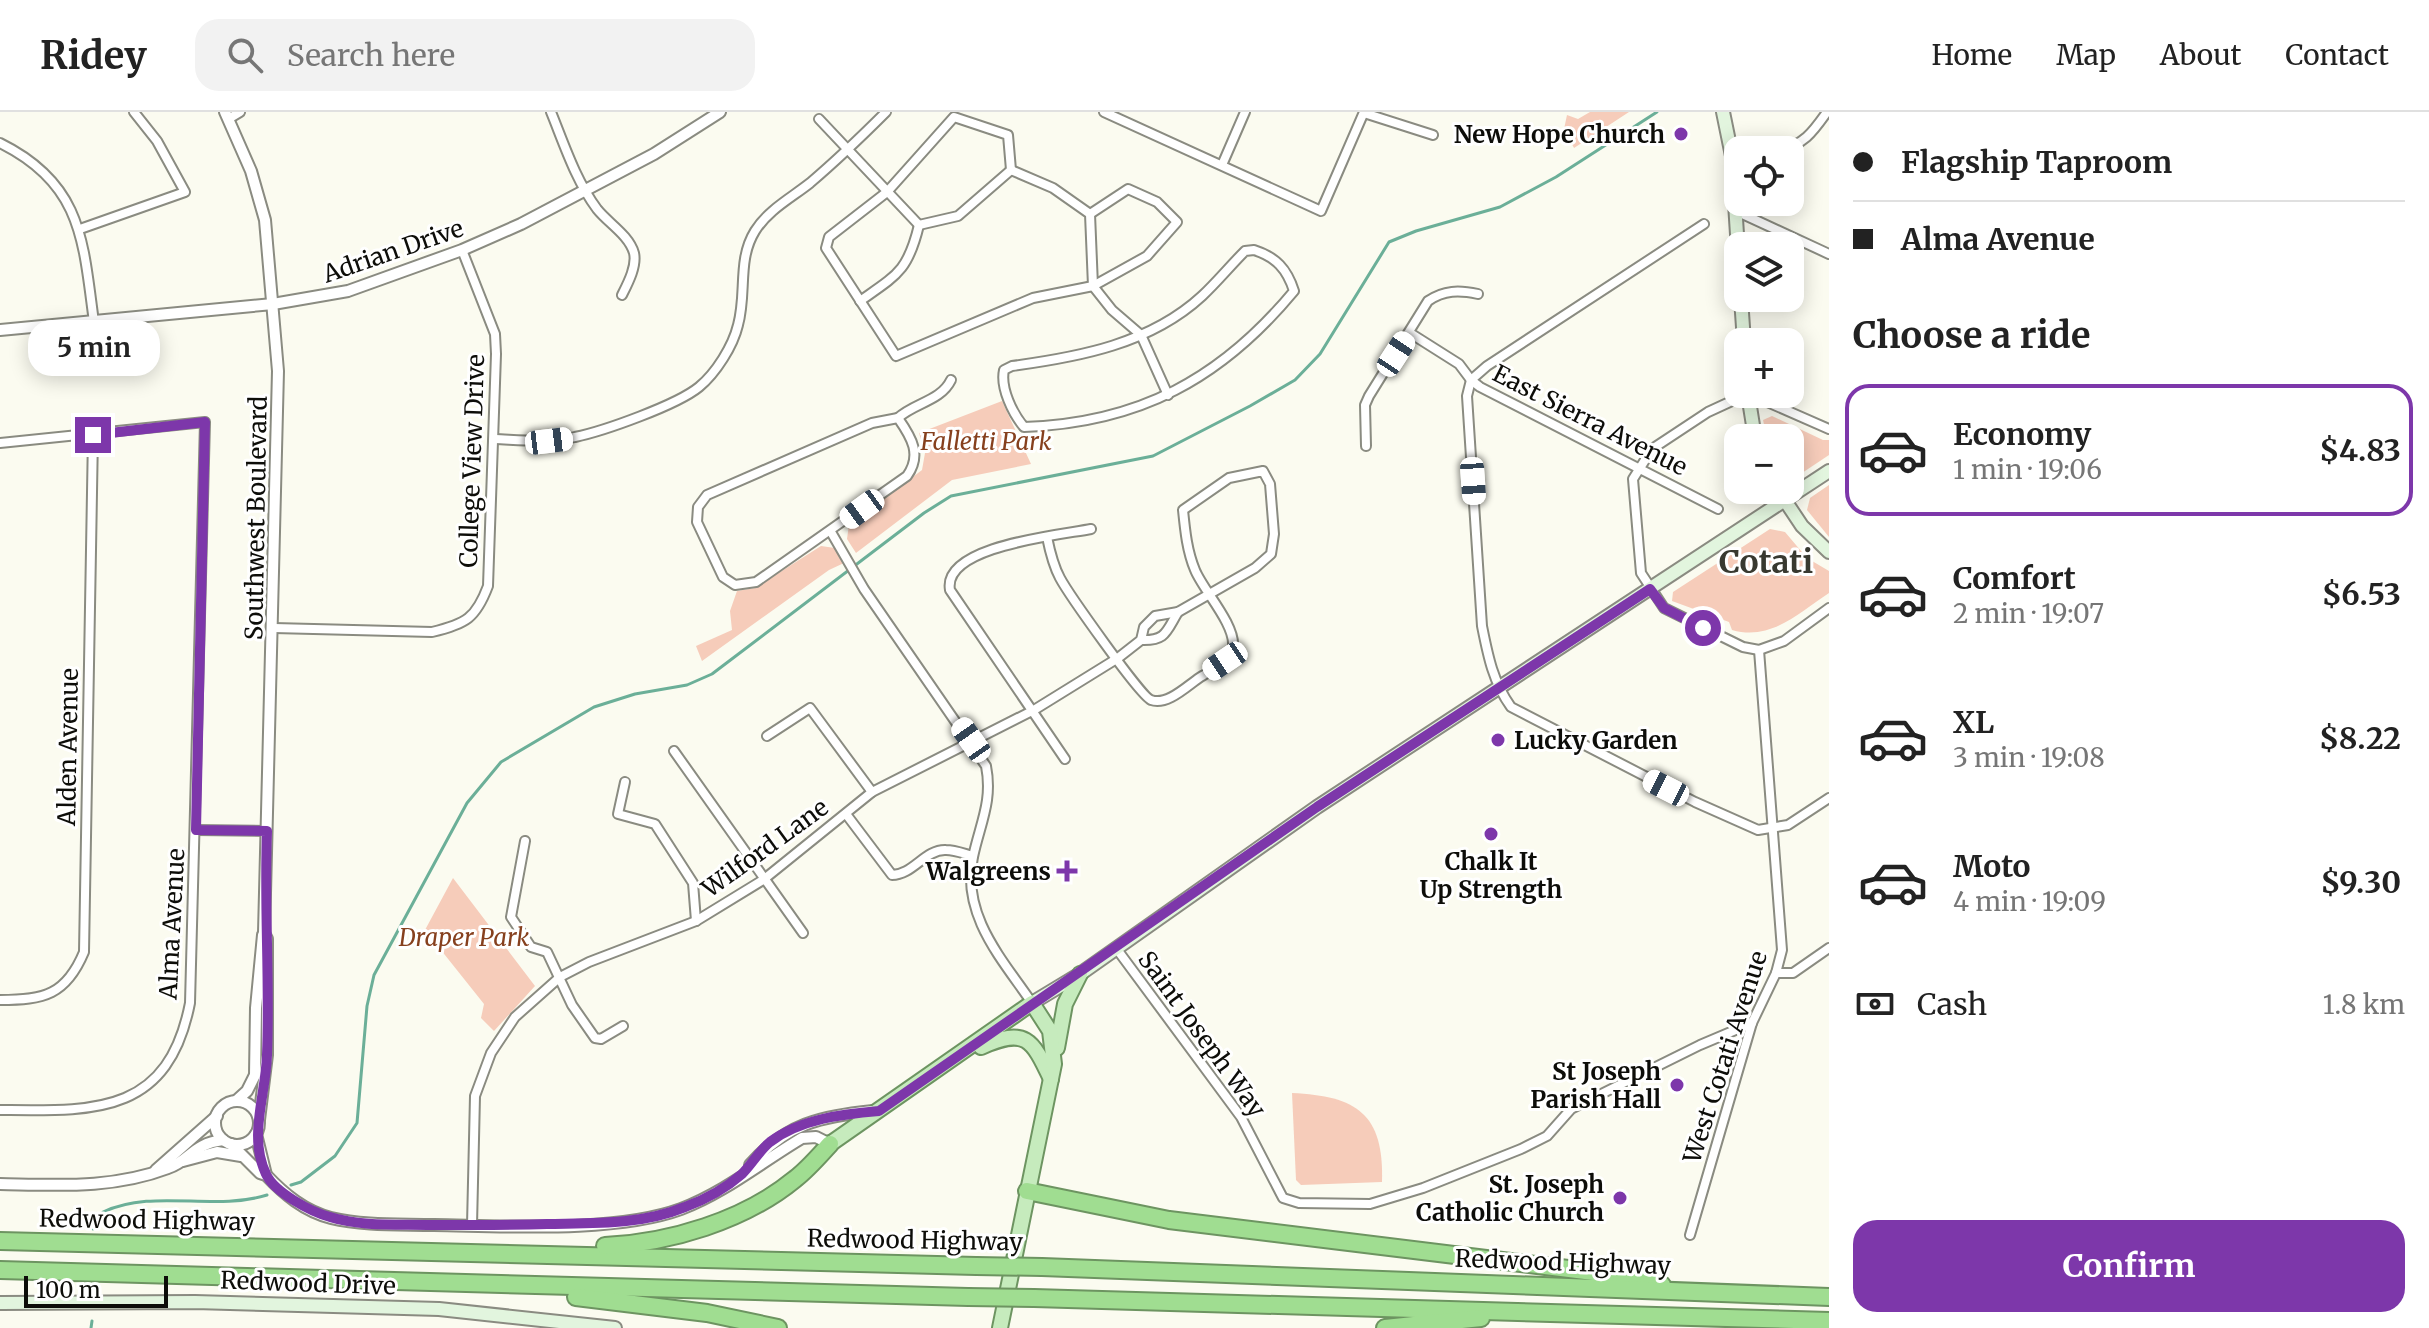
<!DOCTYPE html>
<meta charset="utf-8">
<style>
body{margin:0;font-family:Merriweather,serif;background:#f2f2f2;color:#222;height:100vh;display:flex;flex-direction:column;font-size:30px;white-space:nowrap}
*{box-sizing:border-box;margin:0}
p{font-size:26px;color:#767676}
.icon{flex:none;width:44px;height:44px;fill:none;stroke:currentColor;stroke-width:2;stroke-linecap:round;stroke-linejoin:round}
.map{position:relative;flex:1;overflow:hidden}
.sheet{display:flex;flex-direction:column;background:#fff;width:600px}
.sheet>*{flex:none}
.guide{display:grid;align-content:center;height:176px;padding:0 24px;background:#fff}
.buttons{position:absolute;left:1724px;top:24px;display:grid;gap:16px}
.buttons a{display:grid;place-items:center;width:80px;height:80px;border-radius:16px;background:#fff;box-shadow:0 4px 20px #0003;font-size:40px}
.scale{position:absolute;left:24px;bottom:20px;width:144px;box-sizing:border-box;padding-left:8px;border:4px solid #0d0d09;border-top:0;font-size:22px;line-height:28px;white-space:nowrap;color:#0d0d09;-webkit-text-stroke:6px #fff;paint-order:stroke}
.end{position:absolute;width:36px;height:36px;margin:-18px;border:10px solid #7d37aa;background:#fff;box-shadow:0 0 0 4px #fff}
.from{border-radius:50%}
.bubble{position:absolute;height:56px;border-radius:24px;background:#fff;box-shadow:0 4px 20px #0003;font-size:26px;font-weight:700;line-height:56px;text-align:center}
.car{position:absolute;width:24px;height:48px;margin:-24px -12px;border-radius:10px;box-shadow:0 0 6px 2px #0007;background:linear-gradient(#fff 24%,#345 0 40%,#fff 0 76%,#345 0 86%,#fff 0)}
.guide b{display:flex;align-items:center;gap:28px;height:76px;font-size:30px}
.guide b+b{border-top:2px solid #e0e0e0}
.guide i{width:20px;height:20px;background:#222}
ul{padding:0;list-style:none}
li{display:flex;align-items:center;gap:24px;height:132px;margin:0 16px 12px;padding:0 8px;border:4px solid transparent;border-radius:24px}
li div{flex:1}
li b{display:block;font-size:30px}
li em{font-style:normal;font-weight:700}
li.on{border-color:#7d37aa}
li>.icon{width:72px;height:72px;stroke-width:1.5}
h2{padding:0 24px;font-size:36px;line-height:96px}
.pay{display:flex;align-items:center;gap:20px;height:88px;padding:0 24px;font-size:30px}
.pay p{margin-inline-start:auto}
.primary-button{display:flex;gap:16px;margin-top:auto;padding:16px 24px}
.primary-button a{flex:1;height:92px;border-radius:24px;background:#7d37aa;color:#fff;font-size:32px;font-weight:700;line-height:92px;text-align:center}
header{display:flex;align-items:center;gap:48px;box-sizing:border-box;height:112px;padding:0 40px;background:#fff;border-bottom:2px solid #e0e0e0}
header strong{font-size:38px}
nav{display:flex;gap:44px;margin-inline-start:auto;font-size:28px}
.search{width:560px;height:72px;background:#f2f2f2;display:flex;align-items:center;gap:20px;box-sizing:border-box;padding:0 28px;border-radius:24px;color:#767676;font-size:30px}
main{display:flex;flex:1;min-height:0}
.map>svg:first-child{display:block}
.green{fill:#f6ccba}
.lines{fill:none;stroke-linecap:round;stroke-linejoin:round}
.stream{stroke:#6baf98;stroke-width:3}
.minor-casing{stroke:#8a8b81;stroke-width:12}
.tertiary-casing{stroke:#8a8b81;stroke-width:14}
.secondary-casing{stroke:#8a8b81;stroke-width:16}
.primary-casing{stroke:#6d9461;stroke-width:18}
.motorway-casing{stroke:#6d9461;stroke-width:20}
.minor{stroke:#fff;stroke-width:8}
.tertiary{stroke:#fff;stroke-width:10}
.secondary{stroke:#e2f5de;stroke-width:12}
.primary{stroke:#c6ebbd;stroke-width:14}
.motorway{stroke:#a0dd91;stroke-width:16}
.motorway-bridge-casing{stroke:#6d9461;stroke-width:20;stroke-linecap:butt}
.motorway-bridge{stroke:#a0dd91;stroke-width:16}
.route{stroke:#7d37aa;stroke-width:10}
.poi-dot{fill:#7d37aa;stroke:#fff;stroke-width:3}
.labels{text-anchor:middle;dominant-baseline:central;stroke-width:6;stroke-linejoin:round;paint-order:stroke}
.poi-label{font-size:24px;font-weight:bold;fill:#0d0d09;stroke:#fff;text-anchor:end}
.street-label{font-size:24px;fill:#0d0d09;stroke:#fff}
.park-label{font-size:24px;font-style:italic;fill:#86401e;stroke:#fff}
.district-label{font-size:32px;font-weight:bold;fill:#383930;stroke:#fff}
</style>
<header>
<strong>Ridey</strong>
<div class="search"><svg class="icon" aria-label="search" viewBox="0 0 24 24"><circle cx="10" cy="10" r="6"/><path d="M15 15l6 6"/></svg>Search here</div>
<nav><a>Home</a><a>Map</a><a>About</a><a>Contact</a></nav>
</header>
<main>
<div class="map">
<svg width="1829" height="1216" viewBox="0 0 1829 1216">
<rect width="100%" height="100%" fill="#fbfbf0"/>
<g class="green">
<polygon points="1590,0 1629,0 1574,36 1564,17 1567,3 1578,7"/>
<polygon points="1002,289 1031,352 952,368 856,441 847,427 849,413 922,358 925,341 919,321"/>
<polygon points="1772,304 1823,328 1829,328 1829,343 1799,363 1790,360 1790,326 1767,326 1763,308"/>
<polygon points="1829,373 1829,425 1807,398 1810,386"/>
<path d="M1770,417L1785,420L1807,446L1829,459V481C1797,502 1771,529 1732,518L1729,510L1672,489L1673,480Z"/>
<polygon points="821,434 835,436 844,451 829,458 702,549 696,534 732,518 730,499 737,479 755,476"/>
<polygon points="453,766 535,874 494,919 481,906 484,892 425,818"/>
<path d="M1292,981C1357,984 1384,1002 1382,1070L1301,1073L1296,1068Z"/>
</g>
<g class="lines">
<g class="stream">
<polyline points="291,1073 301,1070 335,1044 357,1011 367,894 374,863 467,691 501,650 594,595 635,582 687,573 712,562 924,401 951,384 1153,344 1250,294 1295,268 1320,242 1389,130 1416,119 1500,95 1556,65 1657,0"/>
<path d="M93,1117L103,1100C155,1076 213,1100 267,1083"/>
<polyline points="91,1216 92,1209"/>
</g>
<defs>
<g id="minor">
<path d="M551,0C564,32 576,69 597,97C608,111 629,123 634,141C637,154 628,171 622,183"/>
<polyline points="1104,0 1321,99 1364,0"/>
<polyline points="1364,1 1433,23"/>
<polyline points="230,6 240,0"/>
<polyline points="819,7 919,113"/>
<path d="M0,31C83,72 83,130 94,210"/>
<path d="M1778,38C1803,34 1813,20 1827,0"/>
<polyline points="1222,53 1245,0"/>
<polyline points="1011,58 1008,23 954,5 887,80 829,125 826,136 896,244 1033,186 1093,174 1147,144 1177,110 1157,90 1128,77 1090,102"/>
<polyline points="1011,58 1053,76 1090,102 1093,174 1112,198 1141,223 1168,283"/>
<polyline points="1736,99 1829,142"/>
<path d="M1704,112L1487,254L1471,268L1467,284L1482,514C1488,544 1493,570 1511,595L1695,690L1758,718L1788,713L1829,686"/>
<polyline points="919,113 958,104 1011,58"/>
<polyline points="80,117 185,80 157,29 134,0"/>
<path d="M1254,138C1276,145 1287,157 1294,179C1221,267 1139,311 1024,315C1013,302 1000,276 1004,258L1012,254C1079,245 1150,232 1202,184C1217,170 1230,154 1245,139Z"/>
<path d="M860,189C897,163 908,159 919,113"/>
<polyline points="1410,221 1459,252 1471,268 1480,275 1718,397"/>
<polyline points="1747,282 1708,300 1652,337 1633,367 1641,461 1664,496 1743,535 1759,538 1784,529 1829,496"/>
<polyline points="1749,282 1829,317"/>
<path d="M898,306C912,326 922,343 907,364L756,470L735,473L723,465L697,410L698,395L707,383L872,311Z"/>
<path d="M898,306C914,291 941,289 951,268"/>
<path d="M495,327C521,328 549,331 575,325C604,319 677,293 699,275C716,261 733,234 738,213C747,181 737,148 755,119C768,98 791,86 810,71C837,48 861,25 886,0"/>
<path d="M0,331L205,310L190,891C168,1004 93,999 0,998"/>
<path d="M1366,334L1365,293L1369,284L1428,189C1444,178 1459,178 1478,182"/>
<path d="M831,420L864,477L986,654C993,689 980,712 973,745C961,803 1002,847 1032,891"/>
<path d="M274,516L432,520C466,512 476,506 488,474L496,242L495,222L462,138"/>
<path d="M1141,528C1166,529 1166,520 1178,500"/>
<polyline points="767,624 810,596 872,680"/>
<polyline points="674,639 803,821"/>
<path d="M1065,647L950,478C942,434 1060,423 1091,417"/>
<polyline points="625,670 618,702 655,712 693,771 696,809"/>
<path d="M846,702L892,763C913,763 925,737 946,738C955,738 965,742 973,744"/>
<polyline points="196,718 267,719"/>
<polyline points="525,729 511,805 531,835 547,840 572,893 595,926 601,927 623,914"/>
<polyline points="1116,836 1241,1005 1283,1086 1299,1091 1370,1092 1423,1076 1521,1037 1547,1024 1571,997 1700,933 1752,911"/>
<polyline points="1776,861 1793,861 1829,836"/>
<path d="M0,888C44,888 66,883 84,840L93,323"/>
<path d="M472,1113L475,984L491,941L515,905L560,865L589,850L696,809L763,768L872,680L1034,598L1118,546L1141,528L1144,515L1155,504L1178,500L1255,456L1271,442L1274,422L1270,372L1263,359L1229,366L1183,398C1185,418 1187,439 1195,458C1203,478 1235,512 1233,534C1232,550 1211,558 1199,566C1187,574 1167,594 1151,588C1141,585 1068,481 1060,466C1053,453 1050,440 1047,425"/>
<polyline points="1690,1123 1752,911 1776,861 1782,838 1759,538"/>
</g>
<g id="tertiary">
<polyline points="225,0 251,59 265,108 278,259 264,821 267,827 267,943 259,1008"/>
<polyline points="0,218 273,192 348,179 462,138 521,112 654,42 720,0"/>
<polyline points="236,989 247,979 255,963 256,896 263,823"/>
<circle cx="237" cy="1011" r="22"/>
<polyline points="256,1022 266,1063"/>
<path d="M231,1032L260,1061L266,1063C284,1082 304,1099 331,1106C364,1114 400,1112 434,1113C505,1114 616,1121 681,1097C724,1081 763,1049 802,1026L816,1025L830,1032"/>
<polyline points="183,1049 217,1040 241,1044"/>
<path d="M750,1053C787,1011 819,1005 873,999"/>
<polyline points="156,1058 217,1004"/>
<path d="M0,1072C58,1073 113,1077 168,1056C191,1048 192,1032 223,1028"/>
</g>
<g id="secondary">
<polyline points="1723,0 1732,44 1738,138"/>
<polyline points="1741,186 1744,230"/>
<polyline points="1748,282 1755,326"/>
<polyline points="1778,378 1802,414 1829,440"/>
<polyline points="1032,891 1080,862 1317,695 1829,359"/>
<polyline points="0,1191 195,1190 439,1197 615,1216"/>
</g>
<g id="primary">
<path d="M981,935C1026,915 1032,927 1051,967"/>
<polyline points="1057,936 1065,892 1080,862"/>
<polyline points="830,1032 1032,891 1050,919 1054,952 1000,1216"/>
</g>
<g id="motorway">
<polyline points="1027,1079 1169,1108 1642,1166 1662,1173"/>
<polyline points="0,1129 976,1154"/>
<path d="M605,1134C669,1131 744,1109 795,1067C808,1057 819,1044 830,1032"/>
<polyline points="1042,1155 1829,1185"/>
<polyline points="0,1158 968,1185"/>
<polyline points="576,1185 707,1201 778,1216"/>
<polyline points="1034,1186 1829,1209"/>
<polyline points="1385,1216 1481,1206"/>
</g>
</defs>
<use href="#minor" class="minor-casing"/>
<use href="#tertiary" class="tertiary-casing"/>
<use href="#secondary" class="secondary-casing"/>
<use href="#primary" class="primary-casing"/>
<use href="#motorway" class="motorway-casing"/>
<use href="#minor" class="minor"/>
<use href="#tertiary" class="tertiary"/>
<use href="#secondary" class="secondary"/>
<use href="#primary" class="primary"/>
<use href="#motorway" class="motorway"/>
<defs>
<g id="motorway-bridge">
<polyline points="976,1154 1042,1155"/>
<polyline points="968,1185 1034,1186"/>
</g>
</defs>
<use href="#motorway-bridge" class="motorway-bridge-casing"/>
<use href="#motorway-bridge" class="motorway-bridge"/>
</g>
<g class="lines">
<path class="route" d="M93,323L205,310L196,718L267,719C264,795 270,868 267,943C266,983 248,1024 266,1062C274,1080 311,1100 330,1105C362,1115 399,1112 432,1113C471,1113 509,1113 547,1112C594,1111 641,1113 685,1095C704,1088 726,1076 742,1062C752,1052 759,1039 770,1030C800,1007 843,1002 879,999L1317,695L1650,477L1664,496L1703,516"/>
</g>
<g class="poi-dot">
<circle cx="1681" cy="22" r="8"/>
<circle cx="1498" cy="628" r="8"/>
<circle cx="1491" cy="722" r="8"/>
<path d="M1063 747h8v8h8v8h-8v8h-8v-8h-8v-8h8z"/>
<circle cx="1677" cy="973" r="8"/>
<circle cx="1620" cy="1086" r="8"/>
</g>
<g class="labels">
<g class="poi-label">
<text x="1665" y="22">New Hope Church</text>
<text x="1514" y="628" text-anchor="start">Lucky Garden</text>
<text x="1491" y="749" text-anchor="middle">Chalk It<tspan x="1491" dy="28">Up Strength</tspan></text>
<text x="1051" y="759">Walgreens</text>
<text x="1661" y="959">St Joseph<tspan x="1661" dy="28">Parish Hall</tspan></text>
<text x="1604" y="1072">St. Joseph<tspan x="1604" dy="28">Catholic Church</tspan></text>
</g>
<g class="street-label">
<text transform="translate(393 139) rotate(-19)">Adrian Drive</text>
<text transform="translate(1590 308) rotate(27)">East Sierra Avenue</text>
<text transform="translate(472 349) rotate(-88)">College View Drive</text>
<text transform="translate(256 406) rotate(-89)">Southwest Boulevard</text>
<text transform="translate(68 635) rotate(-89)">Alden Avenue</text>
<text transform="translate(765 736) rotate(-36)">Wilford Lane</text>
<text transform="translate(172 812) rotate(-87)">Alma Avenue</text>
<text transform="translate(1202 922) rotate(54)">Saint Joseph Way</text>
<text transform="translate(1725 945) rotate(-72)">West Cotati Avenue</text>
<text transform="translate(147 1108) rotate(1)">Redwood Highway</text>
<text transform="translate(915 1128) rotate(1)">Redwood Highway</text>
<text transform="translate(1563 1150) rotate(2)">Redwood Highway</text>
<text transform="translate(308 1171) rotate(2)">Redwood Drive</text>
</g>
<g class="park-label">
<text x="986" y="329">Falletti Park</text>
<text x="464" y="825">Draper Park</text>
</g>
<g class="district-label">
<text x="1766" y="450">Cotati</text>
</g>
</g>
</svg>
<div class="buttons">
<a><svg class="icon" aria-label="locate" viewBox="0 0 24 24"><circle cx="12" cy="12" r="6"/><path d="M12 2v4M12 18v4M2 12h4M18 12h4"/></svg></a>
<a><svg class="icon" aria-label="layers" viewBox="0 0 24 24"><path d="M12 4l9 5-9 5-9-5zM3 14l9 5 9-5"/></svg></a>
<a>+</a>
<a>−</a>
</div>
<div class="scale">100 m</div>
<i class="end from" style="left:1703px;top:516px"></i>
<i class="end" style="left:93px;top:323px"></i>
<div class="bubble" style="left:28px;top:208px;width:132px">5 min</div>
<i class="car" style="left:1396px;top:242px;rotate:33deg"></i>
<i class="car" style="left:549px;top:329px;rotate:83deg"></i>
<i class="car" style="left:1473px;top:369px;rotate:176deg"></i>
<i class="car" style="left:862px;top:397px;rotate:234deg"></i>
<i class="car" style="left:1225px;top:549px;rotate:236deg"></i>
<i class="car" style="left:971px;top:628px;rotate:325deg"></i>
<i class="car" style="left:1666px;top:676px;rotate:297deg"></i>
</div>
<section class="sheet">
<div class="guide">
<b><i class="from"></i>Flagship Taproom</b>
<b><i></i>Alma Avenue</b>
</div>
<h2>Choose a ride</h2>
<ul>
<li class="on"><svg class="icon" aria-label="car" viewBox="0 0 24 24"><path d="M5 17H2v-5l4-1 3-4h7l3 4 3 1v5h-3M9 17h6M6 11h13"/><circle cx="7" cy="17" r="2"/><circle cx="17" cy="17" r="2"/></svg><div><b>Economy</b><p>1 min · 19:06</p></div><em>$4.83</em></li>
<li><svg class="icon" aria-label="car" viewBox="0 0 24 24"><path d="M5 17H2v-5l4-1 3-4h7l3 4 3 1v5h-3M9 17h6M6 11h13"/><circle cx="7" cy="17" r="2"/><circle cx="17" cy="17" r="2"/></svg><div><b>Comfort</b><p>2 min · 19:07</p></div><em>$6.53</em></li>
<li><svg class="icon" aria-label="car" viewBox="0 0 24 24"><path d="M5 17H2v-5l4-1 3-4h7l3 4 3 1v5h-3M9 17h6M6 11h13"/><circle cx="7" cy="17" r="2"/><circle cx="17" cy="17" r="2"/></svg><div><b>XL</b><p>3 min · 19:08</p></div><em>$8.22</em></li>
<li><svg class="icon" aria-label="car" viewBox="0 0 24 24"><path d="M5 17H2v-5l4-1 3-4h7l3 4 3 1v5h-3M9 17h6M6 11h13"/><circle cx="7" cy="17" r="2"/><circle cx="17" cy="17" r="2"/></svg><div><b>Moto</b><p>4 min · 19:09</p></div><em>$9.30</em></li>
</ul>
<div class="pay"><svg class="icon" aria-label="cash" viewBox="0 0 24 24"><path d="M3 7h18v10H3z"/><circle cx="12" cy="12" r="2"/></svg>Cash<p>1.8 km</p></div>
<div class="primary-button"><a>Confirm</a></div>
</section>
</main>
